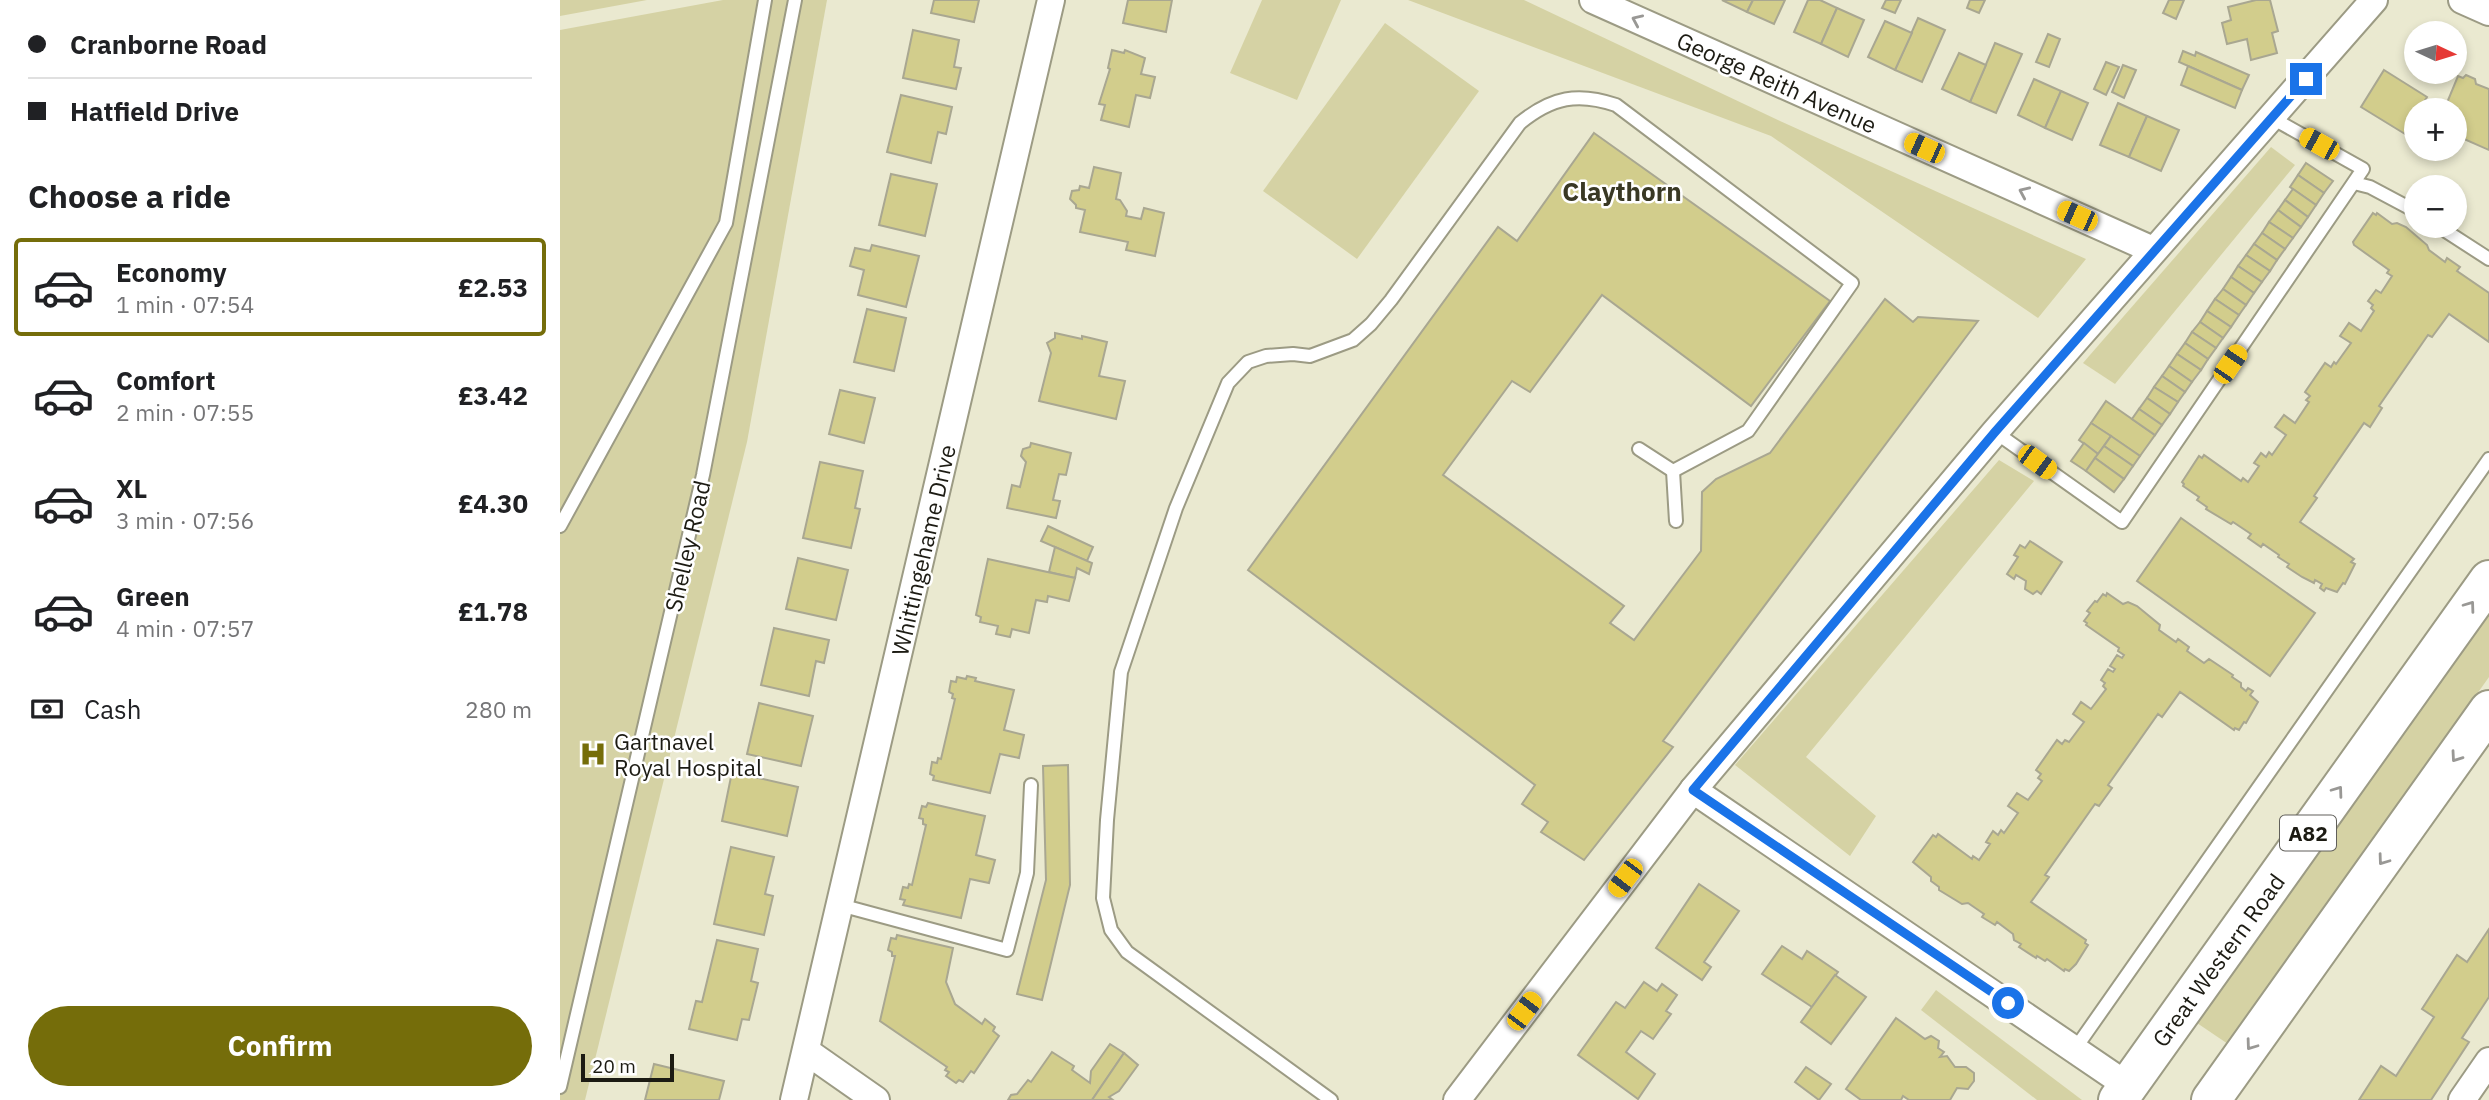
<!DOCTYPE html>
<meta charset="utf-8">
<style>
body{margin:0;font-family:"IBM Plex Sans",sans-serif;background:#f6f6f6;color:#202124;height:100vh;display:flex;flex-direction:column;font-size:26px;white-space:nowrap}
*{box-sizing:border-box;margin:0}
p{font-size:23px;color:#757577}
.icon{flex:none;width:38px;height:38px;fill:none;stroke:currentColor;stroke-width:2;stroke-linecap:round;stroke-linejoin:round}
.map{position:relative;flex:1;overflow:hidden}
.details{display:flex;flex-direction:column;background:#fff;width:560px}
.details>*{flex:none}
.hud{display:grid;align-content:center;height:154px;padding:0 28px;background:#fff}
.needle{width:46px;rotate:94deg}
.tools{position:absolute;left:1844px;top:21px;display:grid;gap:14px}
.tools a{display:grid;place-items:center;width:63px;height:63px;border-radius:50%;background:#fff;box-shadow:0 4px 10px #0003;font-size:35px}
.scale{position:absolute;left:21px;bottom:18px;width:93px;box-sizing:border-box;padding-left:7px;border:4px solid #1c1b13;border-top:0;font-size:19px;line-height:24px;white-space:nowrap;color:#1c1b13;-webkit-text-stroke:5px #fff;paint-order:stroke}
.end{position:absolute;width:32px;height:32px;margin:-16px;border:9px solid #1a73e8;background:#fff;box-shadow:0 0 0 4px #fff}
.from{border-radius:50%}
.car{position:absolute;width:21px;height:42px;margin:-21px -10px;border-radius:9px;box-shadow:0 0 5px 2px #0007;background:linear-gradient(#f5c518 24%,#345 0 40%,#f5c518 0 76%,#345 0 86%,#f5c518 0)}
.hud b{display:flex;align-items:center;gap:24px;height:66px;font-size:26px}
.hud b+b{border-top:2px solid #e0e0e0}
.hud i{width:18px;height:18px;background:#202124}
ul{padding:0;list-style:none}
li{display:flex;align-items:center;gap:21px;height:98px;margin:0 14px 10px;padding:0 14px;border:4px solid transparent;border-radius:7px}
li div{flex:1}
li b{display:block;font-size:26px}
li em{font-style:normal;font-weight:700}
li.active{border-color:#756d0a}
li>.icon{width:63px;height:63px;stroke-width:1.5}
h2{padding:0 28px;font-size:32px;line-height:84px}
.pay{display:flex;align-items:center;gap:18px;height:77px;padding:0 28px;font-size:26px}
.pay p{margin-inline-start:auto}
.action{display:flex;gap:14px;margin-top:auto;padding:14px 28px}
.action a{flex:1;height:80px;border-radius:42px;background:#756d0a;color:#fff;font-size:28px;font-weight:700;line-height:80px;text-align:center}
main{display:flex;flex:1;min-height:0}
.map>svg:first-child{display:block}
.green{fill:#d5d2a4}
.building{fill:#d2cd8c;stroke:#a9a791;stroke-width:2}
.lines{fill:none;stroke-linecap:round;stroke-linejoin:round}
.service-casing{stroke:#9c9b84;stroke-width:16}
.minor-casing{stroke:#9c9b84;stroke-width:30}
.primary-casing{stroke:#9c9b84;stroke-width:42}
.service{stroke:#fff;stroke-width:12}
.minor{stroke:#fff;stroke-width:26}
.primary{stroke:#fff;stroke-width:38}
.oneway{stroke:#999895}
.route{stroke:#1a73e8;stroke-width:9}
.labels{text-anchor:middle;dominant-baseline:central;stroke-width:5;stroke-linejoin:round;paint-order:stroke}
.shield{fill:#fff;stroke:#605f5a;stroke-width:2}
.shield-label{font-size:21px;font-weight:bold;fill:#1c1b13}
.street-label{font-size:23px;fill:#1c1b13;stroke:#fff}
.poi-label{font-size:23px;fill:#1c1b13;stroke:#fff;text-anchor:start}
.quarter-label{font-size:26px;font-weight:bold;fill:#393824;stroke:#fff}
</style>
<main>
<section class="details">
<div class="hud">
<b><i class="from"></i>Cranborne Road</b>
<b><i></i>Hatfield Drive</b>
</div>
<h2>Choose a ride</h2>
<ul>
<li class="active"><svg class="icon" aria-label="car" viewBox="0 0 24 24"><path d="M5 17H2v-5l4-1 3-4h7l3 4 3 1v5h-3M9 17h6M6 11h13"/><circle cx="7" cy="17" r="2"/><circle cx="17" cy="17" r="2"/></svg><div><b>Economy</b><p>1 min · 07:54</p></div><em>£2.53</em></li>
<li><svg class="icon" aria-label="car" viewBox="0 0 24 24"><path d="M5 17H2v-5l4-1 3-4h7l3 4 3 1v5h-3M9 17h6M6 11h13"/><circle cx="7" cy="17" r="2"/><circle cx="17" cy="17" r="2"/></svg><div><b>Comfort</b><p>2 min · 07:55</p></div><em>£3.42</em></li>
<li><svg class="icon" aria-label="car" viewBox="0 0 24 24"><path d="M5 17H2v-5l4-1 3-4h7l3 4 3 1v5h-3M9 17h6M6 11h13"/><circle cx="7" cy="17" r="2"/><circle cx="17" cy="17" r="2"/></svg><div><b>XL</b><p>3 min · 07:56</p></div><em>£4.30</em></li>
<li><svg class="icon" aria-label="car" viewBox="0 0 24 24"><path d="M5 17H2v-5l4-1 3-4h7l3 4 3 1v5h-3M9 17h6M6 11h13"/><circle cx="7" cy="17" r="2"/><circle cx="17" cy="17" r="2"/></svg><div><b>Green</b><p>4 min · 07:57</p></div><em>£1.78</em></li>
</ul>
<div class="pay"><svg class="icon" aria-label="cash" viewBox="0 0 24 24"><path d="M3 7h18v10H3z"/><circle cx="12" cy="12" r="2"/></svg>Cash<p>280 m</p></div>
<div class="action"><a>Confirm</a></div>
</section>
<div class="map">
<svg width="1929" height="1100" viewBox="0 0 1929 1100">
<rect width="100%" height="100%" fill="#eae9d0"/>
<g class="green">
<polygon points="0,0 87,0 0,16"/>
<polygon points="163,0 267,0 187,442 25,1100 0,1100 0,30"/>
<polygon points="702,0 781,0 737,100 670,73"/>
<polygon points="848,0 964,0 1220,121 1526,259 1478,318 1211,136"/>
<polygon points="825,23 919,91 797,259 703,191"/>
<polygon points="1711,147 1735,165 1555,384 1523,363"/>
<polygon points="1439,460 1474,481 1246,757 1316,816 1290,856 1175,765"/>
<polygon points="1929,610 1929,677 1668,1044 1637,1023"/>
<polygon points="1376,990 1522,1100 1477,1100 1361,1010"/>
</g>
<g class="building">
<polygon points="374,0 419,0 414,22 371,13"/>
<polygon points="568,0 612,0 606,32 563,23"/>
<polygon points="1162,0 1193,0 1187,12"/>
<polygon points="1193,0 1225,0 1214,24 1187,12"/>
<polygon points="1248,0 1260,0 1277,8 1261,44 1234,32"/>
<polygon points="1326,0 1341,0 1335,13 1322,8"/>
<polygon points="1410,0 1425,0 1419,13 1407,8"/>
<polygon points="1609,0 1624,0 1616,19 1603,13"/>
<polygon points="1696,0 1710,0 1718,31 1712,33 1717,53 1691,60 1687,39 1667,44 1662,23 1671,20 1668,7"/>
<polygon points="1277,8 1304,20 1288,57 1261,44"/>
<polygon points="1358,18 1385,30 1362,82 1335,70"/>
<polygon points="1325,21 1352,33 1335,70 1308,57"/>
<polygon points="353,30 399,40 394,67 401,68 396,89 343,78"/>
<polygon points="1488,34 1500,39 1489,67 1476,62"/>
<polygon points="1435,43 1462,54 1436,113 1410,102"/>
<polygon points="552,50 564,53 565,50 585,58 581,74 595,77 590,98 576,95 569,127 541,120 545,105 539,104 550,69 548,68"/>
<polygon points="1623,51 1635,56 1636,52 1689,75 1682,90 1619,62"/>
<polygon points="1399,53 1426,65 1410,102 1382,89"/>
<polygon points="1546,62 1559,67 1546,95 1534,89"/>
<polygon points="1563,65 1576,70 1564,98 1552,92"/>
<polygon points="1628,66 1682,90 1675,108 1621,85"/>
<polygon points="1824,70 1867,97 1859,110 1857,110 1857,115 1845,134 1801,107"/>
<polygon points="1906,75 1915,79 1916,84 1929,89 1929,150 1895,135 1895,110 1884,110 1898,76 1903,78"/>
<polygon points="1474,79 1501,91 1485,128 1458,115"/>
<polygon points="1501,91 1528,103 1512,140 1485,128"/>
<polygon points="341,95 392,107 386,134 378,132 371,163 327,152"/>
<polygon points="1558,103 1587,116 1569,157 1540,145"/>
<polygon points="1587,116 1619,130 1601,171 1569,157"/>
<polygon points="1034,133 1270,301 1191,406 1042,295 970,392 952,381 883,475 1064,606 1050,623 1074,640 1141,551 1142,492 1156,479 1210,453 1325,299 1353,322 1358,317 1418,321 1103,741 1113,747 1024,860 981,832 988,822 962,804 975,785 688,570 938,227 957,241"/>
<polygon points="1746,163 1773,181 1764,193 1738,175"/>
<polygon points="534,167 561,173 556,199 560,200 567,211 566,216 581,219 584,208 604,213 595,256 566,250 568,242 520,232 525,210 516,208 516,205 510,199 512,191 519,190 520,186 529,188"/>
<polygon points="331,174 377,184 365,236 319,225"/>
<polygon points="1738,175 1764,193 1756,205 1730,187"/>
<polygon points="1733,189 1756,205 1748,217 1725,200"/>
<polygon points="1725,200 1748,217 1741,227 1718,210"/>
<polygon points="1718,210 1741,227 1733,238 1709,222"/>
<polygon points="1813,213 1816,215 1817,213 1832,224 1837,223 1846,227 1867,245 1869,250 1885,262 1887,258 1900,267 1897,271 1929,293 1929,342 1889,314 1872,337 1868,335 1819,406 1822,408 1810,427 1804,423 1754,496 1757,498 1740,522 1794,559 1791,562 1795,564 1785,584 1783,583 1777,592 1766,588 1764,591 1760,588 1762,584 1755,580 1754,583 1742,577 1727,567 1729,564 1718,557 1719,555 1703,544 1701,547 1688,538 1691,534 1673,522 1671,524 1646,509 1647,507 1637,500 1639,497 1623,486 1624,484 1622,482 1639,456 1642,458 1644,455 1681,481 1683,478 1688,482 1699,466 1694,463 1701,453 1706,457 1709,452 1712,455 1726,435 1715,427 1724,415 1735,423 1749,402 1746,400 1750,396 1745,392 1765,363 1771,367 1774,362 1776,364 1791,343 1780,336 1789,323 1801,331 1814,311 1811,308 1813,305 1808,301 1816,290 1821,293 1832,276 1827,273 1829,270 1794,245 1793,242"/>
<polygon points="1709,222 1733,238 1725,249 1702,233"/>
<polygon points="1702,233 1725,249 1717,260 1694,244"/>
<polygon points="1694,244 1717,260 1710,271 1686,255"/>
<polygon points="312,245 359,256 346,307 298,295 304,270 290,266 295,248 310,251"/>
<polygon points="1686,255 1710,271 1702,282 1678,266"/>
<polygon points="1678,266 1702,282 1694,293 1671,277"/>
<polygon points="1671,277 1694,293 1686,305 1663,289"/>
<polygon points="1663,289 1686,305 1679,315 1655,299"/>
<polygon points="1655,299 1679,315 1671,327 1647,311"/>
<polygon points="307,309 346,318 334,371 294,362"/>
<polygon points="1647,311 1671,327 1663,338 1640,322"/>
<polygon points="1640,322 1663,338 1656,348 1632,332"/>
<polygon points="1632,332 1656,348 1648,359 1625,343"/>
<polygon points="495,333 522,339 522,336 547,342 539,376 565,381 556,419 479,401 491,353 487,343 495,338"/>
<polygon points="1625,343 1648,359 1641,370 1617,354"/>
<polygon points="1617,354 1641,370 1632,382 1609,366"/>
<polygon points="1609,366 1632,382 1625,392 1602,376"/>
<polygon points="1602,376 1625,392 1618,402 1594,387"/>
<polygon points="1594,387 1618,402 1610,414 1587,398"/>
<polygon points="280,390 315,398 304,443 269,434"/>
<polygon points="1587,398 1610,414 1602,425 1579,409"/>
<polygon points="1546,401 1595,435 1580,456 1531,423"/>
<polygon points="1579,409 1602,425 1595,435 1572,419"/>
<polygon points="1531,423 1551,436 1538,454 1519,440"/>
<polygon points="1551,436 1580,456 1573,466 1544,446"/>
<polygon points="471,443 511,453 506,475 499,474 493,500 500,501 496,518 447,508 452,485 460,487 466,462 461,456 462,452 463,449 470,447"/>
<polygon points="1524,443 1538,454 1526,471 1511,461"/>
<polygon points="1544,446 1573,466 1564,479 1535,458"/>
<polygon points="1535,458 1564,479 1554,492 1526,471"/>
<polygon points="260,462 303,471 295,508 300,509 291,548 243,538"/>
<polygon points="1621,518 1755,613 1710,676 1577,581"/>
<polygon points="488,526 533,547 527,561 481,541"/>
<polygon points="1470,541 1502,562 1481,594 1477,591 1473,594 1465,589 1466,581 1456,575 1454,579 1447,574 1458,557 1454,555 1460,545 1465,548"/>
<polygon points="495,547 532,563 529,574 517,568 515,578 489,572"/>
<polygon points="238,558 288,570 276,620 226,609"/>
<polygon points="428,559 515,578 509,601 488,596 487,602 476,600 469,633 452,629 450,637 436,634 438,626 420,622 421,617 416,615"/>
<polygon points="1547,593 1563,604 1568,602 1577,606 1600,625 1599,630 1616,642 1618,639 1629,647 1627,651 1644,663 1649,659 1673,675 1672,677 1681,683 1681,687 1686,691 1688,688 1693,691 1690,695 1698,702 1686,723 1684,722 1679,730 1675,728 1674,730 1620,692 1602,717 1598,714 1548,785 1552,788 1539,806 1535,804 1485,875 1489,877 1471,902 1526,940 1525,943 1528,945 1516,964 1509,971 1505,969 1504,971 1487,959 1485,961 1477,956 1476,958 1459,947 1461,944 1454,940 1453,934 1437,922 1435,925 1422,917 1424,914 1408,903 1402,904 1379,890 1379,887 1371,881 1371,877 1353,862 1373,835 1376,837 1378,834 1412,859 1413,856 1419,860 1430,844 1426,842 1433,831 1438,835 1441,830 1444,833 1458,813 1448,806 1457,793 1468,800 1482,781 1478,778 1481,774 1476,770 1497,740 1502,744 1505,740 1509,742 1524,722 1513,714 1521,702 1531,709 1546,689 1543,686 1545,683 1541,680 1548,669 1553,672 1555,669 1550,666 1557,655 1562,658 1564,655 1558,651 1559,648 1526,625 1527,623 1524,621 1530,613 1527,611 1535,601 1537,602 1543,594 1546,596"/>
<polygon points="214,628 269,640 264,663 256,661 249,696 201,685"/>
<polygon points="407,676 416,678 415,681 454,690 444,730 464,735 459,758 440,754 430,793 373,780 374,776 370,774 372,762 377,763 378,758 381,759 395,699 392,698 393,694 389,692 391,681 396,682 397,677 406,679"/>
<polygon points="199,703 253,716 241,766 187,754"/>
<polygon points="508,765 510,885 482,1000 457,994 486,880 483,766"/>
<polygon points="172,772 238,787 227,836 162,821"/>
<polygon points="368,803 425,816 416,855 435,860 429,883 410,879 401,918 343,905 345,900 340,899 343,887 348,888 349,884 352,885 366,825 363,824 363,819 359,818 362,806 366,807"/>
<polygon points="171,847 214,857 205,894 213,896 204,935 154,924"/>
<polygon points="1139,884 1179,911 1144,962 1151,967 1142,980 1096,948"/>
<polygon points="1929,929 1929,997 1902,1038 1909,1042 1871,1100 1799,1100 1821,1066 1836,1076 1874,1017 1862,1009 1897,955 1907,962"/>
<polygon points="337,935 393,948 386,982 395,1004 422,1024 425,1019 435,1027 433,1031 439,1036 414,1073 411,1071 403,1082 399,1080 396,1083 386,1076 389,1072 385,1070 387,1067 320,1021 335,956 332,956 332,952 328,950 331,938 336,939"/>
<polygon points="157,940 198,949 191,981 198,983 189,1020 182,1019 177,1040 129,1029 136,1001 142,1002"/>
<polygon points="1222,946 1242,959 1247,951 1278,972 1252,1007 1202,974"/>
<polygon points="1275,975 1306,997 1271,1044 1241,1022"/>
<polygon points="1084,982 1097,991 1102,984 1117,995 1106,1011 1111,1014 1093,1039 1081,1031 1066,1052 1095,1074 1078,1099 1018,1055 1056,1002 1065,1008"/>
<polygon points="1336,1018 1365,1039 1371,1036 1379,1041 1378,1048 1384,1052 1380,1057 1387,1056 1395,1067 1406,1067 1414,1073 1414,1081 1408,1089 1397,1088 1390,1100 1349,1100 1343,1096 1341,1100 1301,1100 1286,1089"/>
<polygon points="550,1044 564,1053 532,1100 448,1100 451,1095 457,1094 468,1080 471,1082 492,1052 514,1066 512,1070 530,1083 531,1071"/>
<polygon points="564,1053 578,1065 559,1091 549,1097 553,1100 532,1100"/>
<polygon points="94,1064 164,1081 159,1100 85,1100"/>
<polygon points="1246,1067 1271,1084 1259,1100 1235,1082"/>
</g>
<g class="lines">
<defs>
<g id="service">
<polyline points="1794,183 1810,187 1857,212"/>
<polyline points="1878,226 1929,259"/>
<polyline points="1435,432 1562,522 1803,169 1712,118"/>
<polyline points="1079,449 1113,471"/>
<polyline points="1113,471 1116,521"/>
<polyline points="0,526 166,223 205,0"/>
<polyline points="280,905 447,950 467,873 471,785"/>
<polyline points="1515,1049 1929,459"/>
<polyline points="0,1087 143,475 235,0"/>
<path d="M771,1100L567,952L551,930L543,898L547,820L561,672L616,508L668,383L688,362L706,356L733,354L750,356L793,340L811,324L831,300L960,123C992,97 1018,92 1056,105L1292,283L1188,431L1113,471"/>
</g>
<g id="minor">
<polyline points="1033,0 1593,250"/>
<polyline points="1902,0 1929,12"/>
<polyline points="1133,790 1568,1086"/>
<polyline points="246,1051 316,1100"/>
<polyline points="234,1100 491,0"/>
<polyline points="897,1100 1133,790 1435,432 1814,0"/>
<polyline points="1902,1100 1929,1061"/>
</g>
<g id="primary">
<polyline points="1558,1100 1929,580"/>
<polyline points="1651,1100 1929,710"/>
</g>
</defs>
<use href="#service" class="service-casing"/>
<use href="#minor" class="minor-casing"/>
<use href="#primary" class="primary-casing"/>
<use href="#service" class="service"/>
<use href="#minor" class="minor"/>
<use href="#primary" class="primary"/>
</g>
<defs><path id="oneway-chevron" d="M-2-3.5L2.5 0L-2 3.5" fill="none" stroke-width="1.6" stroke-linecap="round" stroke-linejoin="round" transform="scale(1.75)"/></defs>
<g class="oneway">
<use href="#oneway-chevron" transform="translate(1077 20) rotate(-156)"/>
<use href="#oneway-chevron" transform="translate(1464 192) rotate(-156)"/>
<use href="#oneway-chevron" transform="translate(1910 606) rotate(-54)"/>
<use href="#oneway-chevron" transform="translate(1896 757) rotate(125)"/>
<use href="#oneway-chevron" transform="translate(1778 791) rotate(-54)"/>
<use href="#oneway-chevron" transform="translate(1823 860) rotate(126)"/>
<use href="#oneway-chevron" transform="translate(1691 1045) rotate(126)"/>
</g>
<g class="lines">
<polyline class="route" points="1448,1003 1133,790 1435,432 1746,79"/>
</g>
<defs>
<symbol id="hospital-bare" viewBox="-9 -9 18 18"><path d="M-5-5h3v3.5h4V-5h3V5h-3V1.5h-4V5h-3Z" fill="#756d0a" stroke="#fff" stroke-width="2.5" paint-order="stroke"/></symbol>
</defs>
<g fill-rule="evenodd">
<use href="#hospital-bare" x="14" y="735" width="38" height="38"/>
</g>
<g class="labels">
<rect class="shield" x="1720" y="815.5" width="56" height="35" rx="5"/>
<g class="shield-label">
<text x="1748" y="833">A82</text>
</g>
<g class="street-label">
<text transform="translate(1217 82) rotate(24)">George Reith Avenue</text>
<text transform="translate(127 546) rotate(-77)">Shelley Road</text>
<text transform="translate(363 550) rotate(-77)">Whittingehame Drive</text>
<text transform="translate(1658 960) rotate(-54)">Great Western Road</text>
</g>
<g class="poi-label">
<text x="54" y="741">Gartnavel<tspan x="54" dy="26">Royal Hospital</tspan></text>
</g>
<g class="quarter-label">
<text x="1062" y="191">Claythorn</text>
</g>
</g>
</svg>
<div class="tools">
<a><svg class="needle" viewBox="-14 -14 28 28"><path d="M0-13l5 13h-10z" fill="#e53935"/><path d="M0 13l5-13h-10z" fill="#757577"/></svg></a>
<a>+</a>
<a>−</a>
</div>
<div class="scale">20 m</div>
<i class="end from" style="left:1448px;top:1003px"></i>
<i class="end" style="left:1746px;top:79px"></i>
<i class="car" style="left:1759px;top:144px;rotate:299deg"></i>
<i class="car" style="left:1364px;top:148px;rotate:294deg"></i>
<i class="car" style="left:1517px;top:216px;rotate:294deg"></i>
<i class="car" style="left:1670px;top:364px;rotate:34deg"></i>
<i class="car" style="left:1477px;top:462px;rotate:126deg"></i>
<i class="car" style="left:1065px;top:878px;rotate:217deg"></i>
<i class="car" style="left:964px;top:1011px;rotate:37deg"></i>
</div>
</main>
